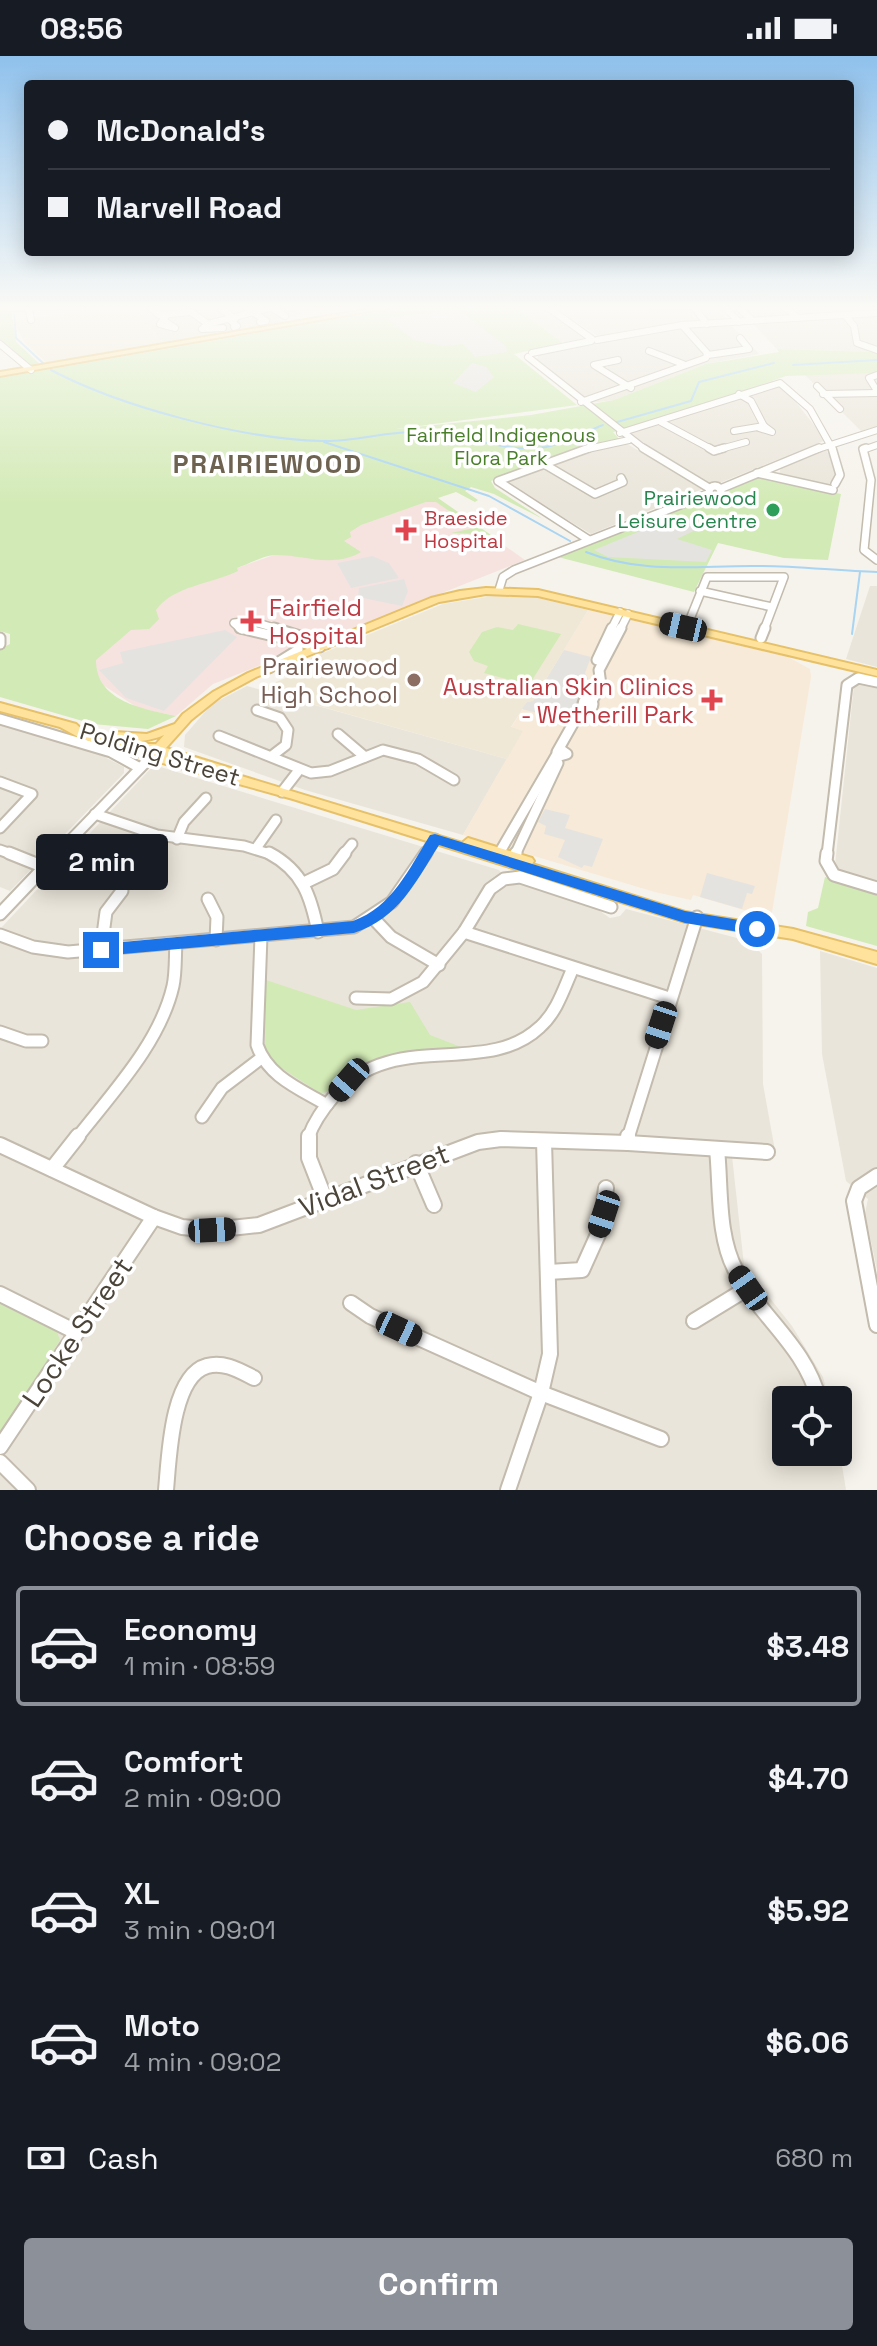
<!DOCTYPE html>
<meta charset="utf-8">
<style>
body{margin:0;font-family:"Space Grotesk",sans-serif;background:#242831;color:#f1f3f6;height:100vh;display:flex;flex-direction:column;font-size:30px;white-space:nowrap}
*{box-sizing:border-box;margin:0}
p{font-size:26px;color:#9ea1a6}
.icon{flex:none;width:44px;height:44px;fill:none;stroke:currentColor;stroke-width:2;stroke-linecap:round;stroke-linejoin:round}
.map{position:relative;height:1434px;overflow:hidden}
.details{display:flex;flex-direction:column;background:#171b24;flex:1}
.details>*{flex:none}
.banner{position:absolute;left:24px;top:24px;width:830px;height:176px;border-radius:8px;box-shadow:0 4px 20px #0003;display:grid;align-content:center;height:176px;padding:0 24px;background:#171b24}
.controls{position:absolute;left:772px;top:1330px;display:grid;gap:16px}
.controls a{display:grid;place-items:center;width:80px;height:80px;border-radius:8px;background:#171b24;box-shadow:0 4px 20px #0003;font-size:40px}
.end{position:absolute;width:36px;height:36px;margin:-18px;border:10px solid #1a73e8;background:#fff;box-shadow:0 0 0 4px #fff}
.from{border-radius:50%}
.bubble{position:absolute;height:56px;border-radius:8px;background:#171b24;box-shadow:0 4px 20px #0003;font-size:26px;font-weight:800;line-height:56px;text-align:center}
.car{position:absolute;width:24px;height:48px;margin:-24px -12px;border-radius:10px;box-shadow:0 0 6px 2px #0007;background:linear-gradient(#222 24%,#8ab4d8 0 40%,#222 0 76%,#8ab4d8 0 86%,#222 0)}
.banner b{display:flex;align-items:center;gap:28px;height:76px;font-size:30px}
.banner b+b{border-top:2px solid #363941}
.banner i{width:20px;height:20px;background:#f1f3f6}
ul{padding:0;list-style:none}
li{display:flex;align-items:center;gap:24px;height:120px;margin:0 16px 12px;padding:0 8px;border:4px solid transparent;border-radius:8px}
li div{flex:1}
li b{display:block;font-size:30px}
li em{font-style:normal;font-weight:800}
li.active{border-color:#8c9099}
li>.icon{width:72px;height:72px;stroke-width:1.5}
h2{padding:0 24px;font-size:36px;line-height:96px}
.pay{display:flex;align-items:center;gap:20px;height:88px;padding:0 24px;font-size:30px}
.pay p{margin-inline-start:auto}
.cta{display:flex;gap:16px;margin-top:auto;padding:16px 24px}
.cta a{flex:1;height:92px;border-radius:8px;background:#8c9099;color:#fff;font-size:32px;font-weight:800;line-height:92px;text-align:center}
.status{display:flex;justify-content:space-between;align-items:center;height:56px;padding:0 40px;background:#171b24;direction:ltr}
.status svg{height:22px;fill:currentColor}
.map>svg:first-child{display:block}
.residential{fill:#eae5da}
.commercial{fill:#f7ead8}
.education{fill:#efe8d6}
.medical{fill:#f6e3e0}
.green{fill:#d2eab5}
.parking{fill:#e5e3e0}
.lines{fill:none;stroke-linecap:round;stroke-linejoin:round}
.stream{stroke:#a9d4f2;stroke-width:2}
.minor-far4-casing{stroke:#c2bbae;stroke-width:8}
.minor-far3-casing{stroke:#c2bbae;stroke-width:10}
.minor-far2-casing{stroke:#c2bbae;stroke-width:13}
.minor-far1-casing{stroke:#c2bbae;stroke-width:15}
.minor-casing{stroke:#c2bbae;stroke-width:18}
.major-casing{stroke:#e6c16a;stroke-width:4}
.minor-far4{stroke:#fff;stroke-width:6}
.minor-far3{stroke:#fff;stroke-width:7}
.minor-far2{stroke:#fff;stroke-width:9}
.minor-far1{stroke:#fff;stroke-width:11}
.minor{stroke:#fff;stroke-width:14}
.major{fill:#ffe39c;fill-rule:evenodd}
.route{fill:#1a73e8}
.leisure-dot{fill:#2e9e5b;stroke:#fff;stroke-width:3}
.health-dot{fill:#e0444e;stroke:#fff;stroke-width:3}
.education-dot{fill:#8d6e63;stroke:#fff;stroke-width:3}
.labels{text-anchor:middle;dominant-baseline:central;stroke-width:7;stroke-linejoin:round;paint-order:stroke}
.far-park-label{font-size:20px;fill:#4a7f2a;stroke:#fff}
.far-leisure-label{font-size:20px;fill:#27864d;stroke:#fff;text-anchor:end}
.far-health-label{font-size:20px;fill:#be3a42;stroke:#fff;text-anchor:start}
.health-label{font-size:24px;fill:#be3a42;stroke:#fff;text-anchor:start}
.education-label{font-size:24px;fill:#785e54;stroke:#fff;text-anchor:end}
.street-label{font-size:24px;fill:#4b4439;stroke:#fff}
.far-district-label{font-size:26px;font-weight:bold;letter-spacing:2px;fill:#6e6250;stroke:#fff}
.near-street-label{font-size:28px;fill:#4b4439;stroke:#fff}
</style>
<div class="status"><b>08:56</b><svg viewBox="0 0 49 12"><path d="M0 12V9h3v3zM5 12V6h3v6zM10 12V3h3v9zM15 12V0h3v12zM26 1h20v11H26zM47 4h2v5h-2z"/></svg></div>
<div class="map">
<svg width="877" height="1434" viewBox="0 0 877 1434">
<rect width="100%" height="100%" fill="#f6f3ec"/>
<g class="residential">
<polygon points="131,250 330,250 279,264 282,267 164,287"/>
<polygon points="513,250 540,250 585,282 563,287"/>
<polygon points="551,250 714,250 728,264 600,281"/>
<polygon points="740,250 877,250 877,255 756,262"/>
<polygon points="877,259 877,296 777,293 754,269"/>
<polygon points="727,269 733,271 759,298 706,308 614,344 589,347 536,304 540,297 676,272"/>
<polygon points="877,317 877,370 861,375 804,318"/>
<polygon points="772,325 783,330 826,384 712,430 623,374"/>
<polygon points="619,383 703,433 591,478 506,427 492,424 578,393"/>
<polygon points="826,394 835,409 837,431 779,418 781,412"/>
<polygon points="870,530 877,530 877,611 846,603"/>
<polygon points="865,627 877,629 877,827 843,817 835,809 854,629"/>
<polygon points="247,630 507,703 463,779 305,734 184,691 185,679 212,648"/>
<polygon points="0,668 95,696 124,711 124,717 10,835 0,831"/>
<polygon points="154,709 499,814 509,828 526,828 594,851 610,862 620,860 626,853 737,882 752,888 762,898 763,1028 776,1100 732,1100 744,1209 792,1270 823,1321 829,1344 786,1344 786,1396 838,1396 838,1385 846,1434 0,1434 0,873"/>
<polygon points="820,895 877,912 877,1214 865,1157 868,1143 846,1125 822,998"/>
</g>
<polygon class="commercial" points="588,554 788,601 810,613 811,621 771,862 693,839 691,844 655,836 463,779 522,676 511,672 527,646 533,645"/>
<g class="education">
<polygon points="111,250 131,250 164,287 49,309 25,287 17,272 16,265"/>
<polygon points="499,539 538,542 588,554 533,645 527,646 511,671 523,675 507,703 259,633 305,614 311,602 443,548"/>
</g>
<polygon class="medical" points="437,442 525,504 213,628 176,660 138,652 103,629 96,615 96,601 154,541"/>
<g class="green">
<path d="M411,250H513L563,287L514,298L577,349L396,373L531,359L614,344L706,308L779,296L777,293L877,296V317L786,320L637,372L613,376L619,383L578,393L491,425L495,432L543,463L494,438L471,431L465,435L478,444L475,446L456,436L438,442L491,479L505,484L499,488L482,478L451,477L474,472L436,446H426L361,469L350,476L351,481L344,485L361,496C332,513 302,498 274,499C263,500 248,508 237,512L238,515C211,528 173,530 156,554L159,563L149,573L131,574L96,604C96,646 144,653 176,660L148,673L93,668L0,641V593L10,588V578L0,575V322Z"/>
<polygon points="0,254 11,254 16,286 43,311 34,313 0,286"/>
<polygon points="759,421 841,438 828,504 784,502 718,487 694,536 558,501 697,446 729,437 730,433"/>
<polygon points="518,568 561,578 529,629 484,617 488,610 474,605 469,596 482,576 497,571 513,574"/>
<polygon points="825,821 877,838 877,890 806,870 808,856 818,852"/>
<path d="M266,924L356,954L410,946L430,979L461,991L366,1006C350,1015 338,1037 320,1037L272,1006L265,996Z"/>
<polygon points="0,1248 57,1276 60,1284 0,1380"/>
</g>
<g class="parking">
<polygon points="457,253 506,290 507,296 475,301 463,288 443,290 414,284 387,262"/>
<polygon points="472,307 486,311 494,321 476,336 453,327"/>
<polygon points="690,463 704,470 677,483 712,494 706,506 608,501 594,494 650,471 660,476"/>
<polygon points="372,500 389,507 399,522 351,532 337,507"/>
<polygon points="404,523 408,535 402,550 358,541 359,532"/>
<polygon points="225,574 237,581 164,655 126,642 99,614 123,607 120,596"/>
<polygon points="564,594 591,601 585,617 590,626 567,665 522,653 527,646 533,645"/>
<polygon points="545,753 570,759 565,772 603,783 592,811 584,809 582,812 558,801 565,784 544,778 546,770 538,766"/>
<polygon points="707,817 755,830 752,838 747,837 742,853 700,841"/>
</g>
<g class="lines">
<g class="stream">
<polyline points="14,255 16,282 44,308"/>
<polyline points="793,309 877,304"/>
<path d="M51,314C121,351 242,383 322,385C356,386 390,374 425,376C465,378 506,398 546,391C566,387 584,376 603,369"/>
<polyline points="617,366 691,345 699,326 774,307"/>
<polyline points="324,386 489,440 570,485"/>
<path d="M586,496C643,519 699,509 759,510C798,510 838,515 877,516"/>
<polyline points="852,578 860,516"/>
</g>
<defs>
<g id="minor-far4">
<polyline points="149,250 159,259 191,256 208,268 277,250"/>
<polyline points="245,250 263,254"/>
<polyline points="287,250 292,252"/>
<polyline points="546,250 592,283"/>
<polyline points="653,250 694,250"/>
<polyline points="693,250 707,268"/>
<polyline points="724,250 739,266"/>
<polyline points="736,250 750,262"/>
<polyline points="783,250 798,262"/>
<polyline points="270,251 285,260"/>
<polyline points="9,252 63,250"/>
<polyline points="220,252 235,263"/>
<polyline points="29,254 31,264"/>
<polyline points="254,257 266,265 260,266"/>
<polyline points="845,259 854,270 857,287 877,294"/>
<polygon points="163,264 175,272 160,268"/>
<polyline points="163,264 166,260"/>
<polyline points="230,264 237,270 234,271"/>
<polyline points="208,268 202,273 223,272"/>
<polyline points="597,284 682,269 877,257"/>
<polyline points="0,288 31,314"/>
<polyline points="649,295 683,308"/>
<polyline points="532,297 591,285"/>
<polyline points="708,299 749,293 740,282"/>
<polyline points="528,301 646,394"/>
<polyline points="618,304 594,309 631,332"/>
<polyline points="877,319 869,322 877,335"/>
<polyline points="817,330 840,353"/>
<polyline points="823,338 877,337"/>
<polyline points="581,346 706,302 707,297 682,269"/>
<polyline points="661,366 713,394"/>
<polyline points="759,372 772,376 764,370"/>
<polyline points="734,375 764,370 751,345 739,338"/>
<polyline points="620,377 780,327 810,353 833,394"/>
<polyline points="583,394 629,384"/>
<polyline points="717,394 746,386"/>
<polyline points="815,394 877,374"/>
<polyline points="863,394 877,389"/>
</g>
<g id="minor-far3">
<polyline points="589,392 498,425 589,484"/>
<polyline points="643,392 709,432"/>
<polyline points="709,392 714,395 724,392"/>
<polyline points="832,392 840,419 835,428"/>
<polyline points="866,392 863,393 871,424 864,494 877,504"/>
<polyline points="544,408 595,438 623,426 621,422"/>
<polyline points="757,417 833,434"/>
<circle cx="715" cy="436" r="6"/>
<polyline points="720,433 819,392"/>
<polyline points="499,534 503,521 514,514 708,438"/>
<polyline points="700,535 772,551"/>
<polyline points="683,571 690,563 707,521 784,521 764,574"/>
<polyline points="242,574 234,567 251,565 281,574"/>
<polyline points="611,574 620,556"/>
<polyline points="620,574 628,558"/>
</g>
<g id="minor-far2">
<polyline points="240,572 320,591"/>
<polyline points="274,572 326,588"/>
<polyline points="0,582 0,588"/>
<polyline points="761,582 765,572"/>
<polyline points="597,604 612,572"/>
<polyline points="269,612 298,594 298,584"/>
<circle cx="588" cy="648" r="5"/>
<polyline points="592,645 601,629 599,614 621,572"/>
<polyline points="257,654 280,662 288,674 286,689 273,699"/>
<polyline points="0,663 111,696 140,712"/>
<polyline points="338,678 365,701"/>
<polyline points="219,680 311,717 330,715 383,694 418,703 454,724"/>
<polyline points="560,693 567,698 560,700 557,696 583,650"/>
<polyline points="0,726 32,738 0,772"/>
<polyline points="282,736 299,714"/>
<polyline points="95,758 157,779 244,790 273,799"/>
<polyline points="177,783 184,766 206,742"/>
<polyline points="257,791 276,764"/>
<polyline points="0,794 14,799"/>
<polyline points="56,799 152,700"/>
<polyline points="343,799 352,788"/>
<polyline points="425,799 435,783"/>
<polyline points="498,799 557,698"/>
<polyline points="515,799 558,707"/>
<polyline points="827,799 847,629 858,622 877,626"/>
</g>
<g id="minor-far1">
<polyline points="9,797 44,811"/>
<path d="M269,797C303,815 311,841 318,876"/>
<polyline points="827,797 826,805 834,819 877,832"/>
<polyline points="497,801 499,797"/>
<polyline points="512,806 516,797"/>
<polyline points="306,826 333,813 345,797"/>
<polyline points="208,843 217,861 216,884"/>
<polyline points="0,858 58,797"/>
<polyline points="374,863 391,881 439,909"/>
<polyline points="464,876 669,942"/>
<polyline points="0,879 33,891 68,896 354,871 392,846 426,797"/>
<path d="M261,880L257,989C268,1021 300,1033 327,1049"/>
<polyline points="101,894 106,856 122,835"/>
<polyline points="356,942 391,943 423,926 464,876 490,833 504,823 520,821 611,851"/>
<polyline points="0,976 26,985 42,985"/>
<polyline points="202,1061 222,1032 260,1003"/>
<path d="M77,1082C112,1037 160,987 173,930C176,916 175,901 176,887"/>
<path d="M308,1082C314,1065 323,1053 334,1040C394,971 485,1023 540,971C557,956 564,932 573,912"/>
<polyline points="628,1082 697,861"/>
</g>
<g id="minor">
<polyline points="309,1080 309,1102 325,1143"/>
<polyline points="628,1080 628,1087"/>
<polyline points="0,1089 154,1161 182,1171 212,1174 259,1169 478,1086 501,1083 628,1087 767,1096"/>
<path d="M717,1093C721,1132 717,1180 736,1215C761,1262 805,1290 819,1344"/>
<polyline points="416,1107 434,1149"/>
<polyline points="52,1113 78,1080"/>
<polyline points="877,1120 859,1132 854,1145 877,1269"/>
<polyline points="548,1216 582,1214 600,1174 606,1132"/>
<polyline points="0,1238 76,1276"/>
<polyline points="351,1247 370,1260 541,1337 661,1383"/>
<polyline points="694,1265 748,1232"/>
<polyline points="0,1391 154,1161"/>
<polyline points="0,1406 28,1434"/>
<path d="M166,1434C169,1403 171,1320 207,1310C224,1305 240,1315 254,1322"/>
<polyline points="508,1434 541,1337 550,1298 544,1085"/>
</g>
<g id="major">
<polygon points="0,250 12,252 0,254"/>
<polygon points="387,250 399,250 0,320 0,316"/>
<path d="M486,532L538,534L877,614V620L538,540L486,538L439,546L256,621L221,640L191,664L166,692L237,714L238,719L462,787L468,782L532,802L534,805L532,808L685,856L793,873L877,896V908L793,883L685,866L293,743L148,703L80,682L60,671L0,655V647L76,668C89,682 127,687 146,693L147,688H156L164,679C148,686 124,689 109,680L115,676L147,678L175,668L183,658L213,636L248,617L431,542L460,535Z"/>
</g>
</defs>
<use href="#minor-far4" class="minor-far4-casing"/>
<use href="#minor-far3" class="minor-far3-casing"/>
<use href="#minor-far2" class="minor-far2-casing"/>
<use href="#minor-far1" class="minor-far1-casing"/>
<use href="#minor" class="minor-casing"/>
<use href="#major" class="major-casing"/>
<use href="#minor-far4" class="minor-far4"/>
<use href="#minor-far3" class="minor-far3"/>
<use href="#minor-far2" class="minor-far2"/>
<use href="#minor-far1" class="minor-far1"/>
<use href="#minor" class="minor"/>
<use href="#major" class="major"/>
</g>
<linearGradient id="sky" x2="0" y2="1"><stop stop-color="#8fc1ec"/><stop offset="0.56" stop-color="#fbfaf6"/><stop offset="1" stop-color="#fbfaf6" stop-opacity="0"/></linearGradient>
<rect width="877" height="450" fill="url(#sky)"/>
<path class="route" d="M435,778L685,855L757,867L765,873L757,879L685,867L439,789C415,827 399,862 354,877L101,900L93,894L101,888L353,865C392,851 409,813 430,779Z"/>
<circle class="leisure-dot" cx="773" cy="454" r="8"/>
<g class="health-dot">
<path d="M402 462h8v8h8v8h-8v8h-8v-8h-8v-8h8z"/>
<path d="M247 553h8v8h8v8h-8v8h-8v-8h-8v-8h8z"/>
<path d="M708 632h8v8h8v8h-8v8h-8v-8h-8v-8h8z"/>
</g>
<circle class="education-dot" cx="414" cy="624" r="8"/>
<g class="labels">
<g class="far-park-label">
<text x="501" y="379">Fairfield Indigenous<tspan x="501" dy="23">Flora Park</tspan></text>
</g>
<g class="far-leisure-label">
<text x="757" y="442">Prairiewood<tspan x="757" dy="23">Leisure Centre</tspan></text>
</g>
<g class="far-health-label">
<text x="424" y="462">Braeside<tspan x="424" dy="23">Hospital</tspan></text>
</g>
<g class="health-label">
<text x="269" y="551">Fairfield<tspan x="269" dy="28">Hospital</tspan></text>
<text x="694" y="630" text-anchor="end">Australian Skin Clinics<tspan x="694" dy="28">- Wetherill Park</tspan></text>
</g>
<g class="education-label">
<text x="398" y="610">Prairiewood<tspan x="398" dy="28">High School</tspan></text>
</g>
<g class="street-label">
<text transform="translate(160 698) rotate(17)">Polding Street</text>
</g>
<g class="far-district-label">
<text x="268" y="408">PRAIRIEWOOD</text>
</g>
<g class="near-street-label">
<text transform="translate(374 1124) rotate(-21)">Vidal Street</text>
<text transform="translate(77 1276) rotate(-56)">Locke Street</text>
</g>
</g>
</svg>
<div class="controls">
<a><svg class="icon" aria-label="locate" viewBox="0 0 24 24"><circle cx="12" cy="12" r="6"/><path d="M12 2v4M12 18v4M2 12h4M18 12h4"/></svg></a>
</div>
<i class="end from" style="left:757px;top:873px"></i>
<i class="end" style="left:101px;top:894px"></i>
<div class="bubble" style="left:36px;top:778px;width:132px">2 min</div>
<i class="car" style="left:683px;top:571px;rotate:283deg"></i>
<i class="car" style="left:661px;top:969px;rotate:198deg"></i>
<i class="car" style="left:349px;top:1024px;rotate:221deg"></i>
<i class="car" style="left:604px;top:1158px;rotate:198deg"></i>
<i class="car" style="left:212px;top:1174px;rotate:87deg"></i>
<i class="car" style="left:748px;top:1232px;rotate:325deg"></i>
<i class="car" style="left:399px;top:1273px;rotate:115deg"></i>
<div class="banner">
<b><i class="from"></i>McDonald's</b>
<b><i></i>Marvell Road</b>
</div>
</div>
<section class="details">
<h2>Choose a ride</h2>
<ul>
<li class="active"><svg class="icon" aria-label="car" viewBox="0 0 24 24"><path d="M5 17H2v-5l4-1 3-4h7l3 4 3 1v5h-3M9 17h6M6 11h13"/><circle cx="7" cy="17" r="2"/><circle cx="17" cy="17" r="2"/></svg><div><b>Economy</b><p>1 min · 08:59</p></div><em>$3.48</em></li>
<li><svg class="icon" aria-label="car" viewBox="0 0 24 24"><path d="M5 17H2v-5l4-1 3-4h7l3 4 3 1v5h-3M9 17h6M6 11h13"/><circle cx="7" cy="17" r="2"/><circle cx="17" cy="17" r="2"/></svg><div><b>Comfort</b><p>2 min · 09:00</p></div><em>$4.70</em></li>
<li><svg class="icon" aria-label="car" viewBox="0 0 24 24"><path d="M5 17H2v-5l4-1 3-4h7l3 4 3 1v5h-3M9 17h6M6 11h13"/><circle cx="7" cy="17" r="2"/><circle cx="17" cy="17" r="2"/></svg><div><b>XL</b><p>3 min · 09:01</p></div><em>$5.92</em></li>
<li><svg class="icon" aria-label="car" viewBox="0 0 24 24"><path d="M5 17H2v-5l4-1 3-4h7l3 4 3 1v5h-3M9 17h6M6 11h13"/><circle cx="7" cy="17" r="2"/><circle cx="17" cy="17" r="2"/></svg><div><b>Moto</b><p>4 min · 09:02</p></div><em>$6.06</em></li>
</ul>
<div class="pay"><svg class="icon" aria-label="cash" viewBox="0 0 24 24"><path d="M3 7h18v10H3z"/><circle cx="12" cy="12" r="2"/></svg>Cash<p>680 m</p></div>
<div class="cta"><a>Confirm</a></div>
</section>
